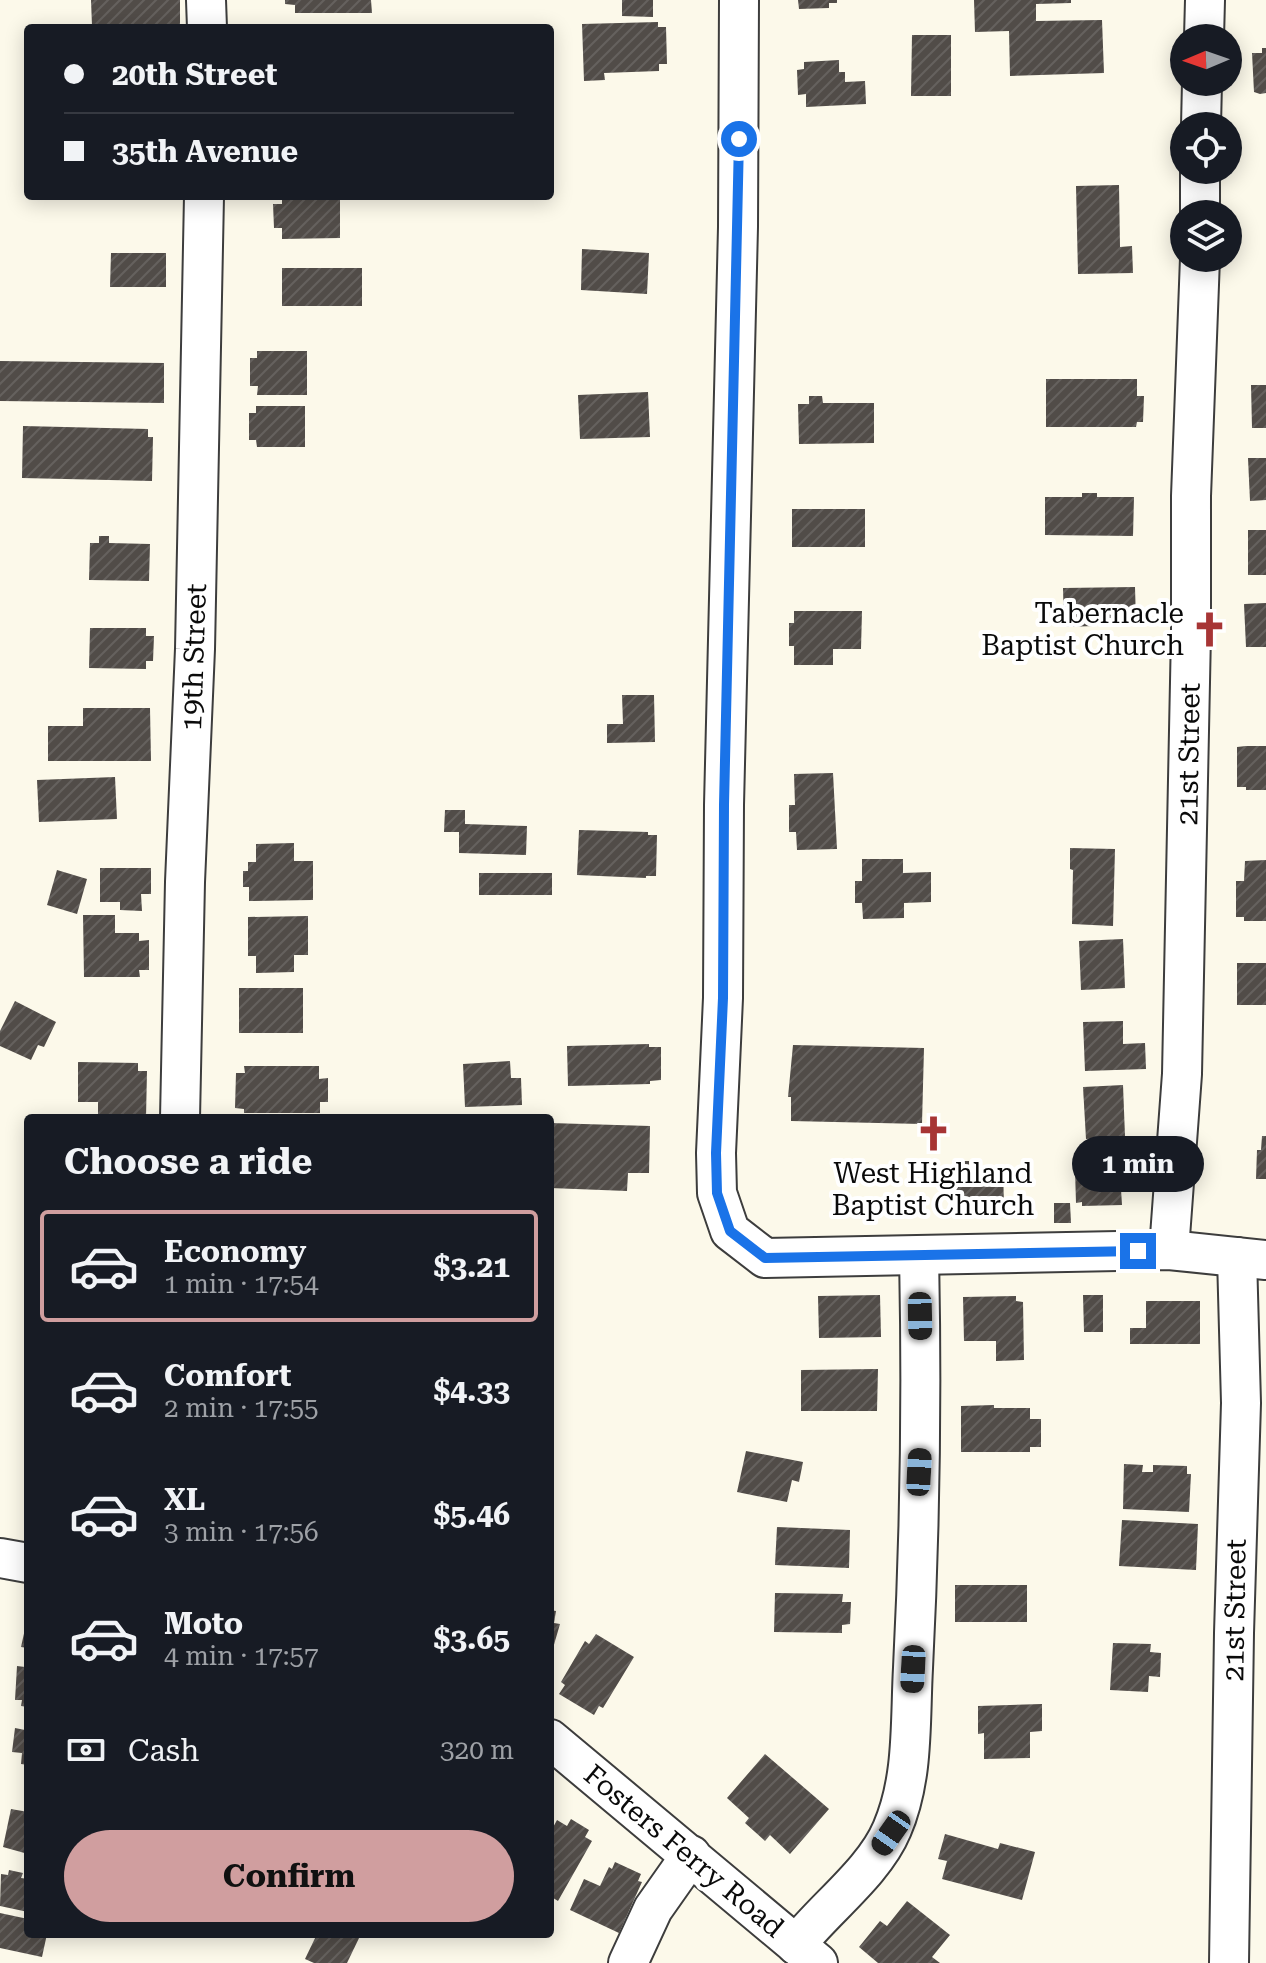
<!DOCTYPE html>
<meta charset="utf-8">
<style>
body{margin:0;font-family:"Roboto Serif",serif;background:#242831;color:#f1f3f6;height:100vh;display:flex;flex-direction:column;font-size:30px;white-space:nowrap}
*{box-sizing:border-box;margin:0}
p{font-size:26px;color:#9ea1a6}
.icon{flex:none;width:44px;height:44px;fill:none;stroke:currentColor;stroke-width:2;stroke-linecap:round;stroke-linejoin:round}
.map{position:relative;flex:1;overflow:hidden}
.panel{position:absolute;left:24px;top:1114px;width:530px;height:824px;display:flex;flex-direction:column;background:#171b24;border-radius:8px;box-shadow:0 4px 20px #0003}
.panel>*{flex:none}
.top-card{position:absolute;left:24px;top:24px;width:530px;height:176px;border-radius:8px;box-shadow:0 4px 20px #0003;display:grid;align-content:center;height:176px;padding:0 40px;background:#171b24}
.needle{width:52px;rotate:268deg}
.buttons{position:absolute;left:1170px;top:24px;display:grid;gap:16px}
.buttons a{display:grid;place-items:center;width:72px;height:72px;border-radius:50%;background:#171b24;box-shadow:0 4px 20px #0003;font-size:40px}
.end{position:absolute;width:36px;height:36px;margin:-18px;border:10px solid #1a73e8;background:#fff;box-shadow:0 0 0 4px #fff}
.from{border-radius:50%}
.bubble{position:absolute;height:56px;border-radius:28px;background:#171b24;box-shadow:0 4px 20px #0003;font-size:26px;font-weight:700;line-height:56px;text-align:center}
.car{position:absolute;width:24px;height:48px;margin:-24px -12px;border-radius:10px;box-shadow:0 0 6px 2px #0007;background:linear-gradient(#222 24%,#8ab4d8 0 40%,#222 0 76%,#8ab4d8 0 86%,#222 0)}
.top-card b{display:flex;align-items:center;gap:28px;height:76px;font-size:30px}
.top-card b+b{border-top:2px solid #363941}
.top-card i{width:20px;height:20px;background:#f1f3f6}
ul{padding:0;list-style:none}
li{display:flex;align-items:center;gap:24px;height:112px;margin:0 16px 12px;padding:0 24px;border:4px solid transparent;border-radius:8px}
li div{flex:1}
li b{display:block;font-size:30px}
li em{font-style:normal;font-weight:700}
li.selected{border-color:#d09e9f}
li>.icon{width:72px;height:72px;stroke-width:1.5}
h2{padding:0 40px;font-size:36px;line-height:96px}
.pay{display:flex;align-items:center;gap:20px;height:88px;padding:0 40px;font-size:30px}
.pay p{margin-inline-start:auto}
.button{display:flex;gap:16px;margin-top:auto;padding:16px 40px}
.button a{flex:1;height:92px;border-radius:48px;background:#d09e9f;color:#111;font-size:32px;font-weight:700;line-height:92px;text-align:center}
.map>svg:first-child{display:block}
.building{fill:url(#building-hatch)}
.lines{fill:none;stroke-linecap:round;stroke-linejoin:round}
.minor-casing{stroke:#3d3d3d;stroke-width:42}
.minor{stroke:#fff;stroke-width:38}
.route{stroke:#1a73e8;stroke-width:10}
.labels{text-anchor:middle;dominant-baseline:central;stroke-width:8;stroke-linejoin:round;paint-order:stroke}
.poi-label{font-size:28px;fill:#0a0a0a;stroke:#fff;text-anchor:end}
.street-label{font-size:28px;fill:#0a0a0a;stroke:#fff}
</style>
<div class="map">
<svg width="1266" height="1963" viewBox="0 0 1266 1963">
<defs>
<pattern id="building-hatch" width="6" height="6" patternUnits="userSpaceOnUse" patternTransform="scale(2)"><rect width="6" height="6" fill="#514c48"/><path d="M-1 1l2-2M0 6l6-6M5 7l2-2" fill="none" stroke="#65615e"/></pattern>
</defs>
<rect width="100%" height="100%" fill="#fcf9ea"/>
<g class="building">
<polygon points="91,0 180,0 180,26 92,26"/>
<polygon points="285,0 371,0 372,13 295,13 295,5 285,4"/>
<polygon points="622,0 653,0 653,17 622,16"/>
<polygon points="798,0 837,0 837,3 829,3 829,8 799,9"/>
<polygon points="974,0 1071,0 1071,3 1036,4 1036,21 1102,20 1104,73 1010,76 1009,31 975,32"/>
<polygon points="658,22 658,27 666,27 667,64 659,64 659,71 604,73 605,80 584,81 582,24"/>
<polygon points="912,35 951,35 951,96 911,96"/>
<polygon points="1262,48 1266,48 1266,93 1260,94 1254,92 1252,53 1262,53"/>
<polygon points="839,60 839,72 845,72 845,82 865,81 866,104 806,107 806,94 798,95 797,70 804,69 804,62"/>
<polygon points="1119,185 1120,247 1132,246 1133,273 1078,274 1076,186"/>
<polygon points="282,196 340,196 340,238 282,239 282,228 274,228 273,204 282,204"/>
<polygon points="582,249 649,253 647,294 581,290"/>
<polygon points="111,253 166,253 166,287 110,287"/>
<rect x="282" y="268" width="80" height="38"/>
<polygon points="257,351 307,351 307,395 257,395 258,386 250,386 250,358 257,358"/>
<polygon points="0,361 164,363 164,403 0,401"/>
<polygon points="1046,379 1137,379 1137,396 1144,396 1143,422 1137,422 1136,427 1046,427"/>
<polygon points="1251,385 1266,385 1266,428 1252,428"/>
<polygon points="648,392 650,437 580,439 578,395"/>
<polygon points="809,396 822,396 823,403 874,403 874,443 799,444 798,404 809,404"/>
<polygon points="256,406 305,406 305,447 257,447 256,440 249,440 249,413 256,413"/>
<polygon points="23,426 148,429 148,437 153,437 152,481 22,478"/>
<polygon points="1248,458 1266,458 1266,500 1250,501"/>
<polygon points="1082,493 1097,493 1097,497 1134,497 1133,536 1045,535 1045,497 1082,497"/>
<rect x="792" y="509" width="73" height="38"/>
<rect x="1248" y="530" width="18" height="45"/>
<polygon points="99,536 109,536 109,543 150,544 149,581 89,580 90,543 99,543"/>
<polygon points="1135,587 1136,621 1125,621 1125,625 1064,627 1063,588"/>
<polygon points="1266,603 1266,647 1246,647 1244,604"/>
<polygon points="794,611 862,611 861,649 833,649 833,665 794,665 794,646 789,646 789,623 794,623"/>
<polygon points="90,628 146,628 146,636 154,636 153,661 146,661 146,669 89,668"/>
<polygon points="622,695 654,695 655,742 607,743 607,724 623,724"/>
<polygon points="83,708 150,708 151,761 48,761 48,726 83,726"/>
<polygon points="1246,746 1266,746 1266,790 1246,790 1246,787 1237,787 1237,747"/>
<polygon points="833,773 837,849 797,850 796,832 789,832 789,805 795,805 794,774"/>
<polygon points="115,777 117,819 39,822 37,780"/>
<polygon points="445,810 465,810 465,824 527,826 526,855 459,853 459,832 444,832"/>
<polygon points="579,830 648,832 648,835 657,835 656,876 646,876 646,878 577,875"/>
<polygon points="294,843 294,861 313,861 313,900 249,901 249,887 243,887 243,871 248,871 248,862 256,862 256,844"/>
<polygon points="1070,848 1115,849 1113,926 1072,924 1073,870 1070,869"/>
<polygon points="862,859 903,859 903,873 931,872 931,902 904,903 904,918 863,919 862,903 855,903 855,881 862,881"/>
<polygon points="1266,860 1266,921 1244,921 1244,917 1236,917 1236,881 1244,881 1245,861"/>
<polygon points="100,868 151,868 151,894 141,894 142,911 120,910 120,902 100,902"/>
<polygon points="57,870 87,879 77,914 47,905"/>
<rect x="479" y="873" width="73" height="22"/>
<polygon points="83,915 115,915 115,933 139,933 139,941 149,940 149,970 139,970 140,977 84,977"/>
<polygon points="308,916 308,955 294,955 294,972 256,973 256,956 248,956 248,917"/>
<polygon points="1123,939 1125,988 1081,990 1079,941"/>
<rect x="1237" y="963" width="29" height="42"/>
<rect x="239" y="988" width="64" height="45"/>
<polygon points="15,1001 56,1022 44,1047 38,1045 31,1060 0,1046 0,1031"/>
<polygon points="1123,1021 1123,1044 1145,1043 1146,1069 1085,1071 1083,1022"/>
<polygon points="649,1044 649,1047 661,1047 661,1080 650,1081 650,1084 568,1086 567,1046"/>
<polygon points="793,1045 924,1048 922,1124 791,1121 791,1097 788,1097"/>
<polygon points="510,1061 511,1078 521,1078 522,1105 465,1107 463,1064"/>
<polygon points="78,1062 138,1063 138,1071 147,1071 146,1118 98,1118 98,1102 78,1102"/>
<polygon points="244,1066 319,1066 319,1079 328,1078 328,1102 320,1102 320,1113 244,1113 244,1109 235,1108 236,1073 245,1073"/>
<polygon points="1123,1085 1125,1136 1086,1139 1083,1087"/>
<polygon points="550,1123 650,1126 649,1173 628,1173 627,1191 550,1188"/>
<polygon points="1262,1136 1266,1136 1266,1179 1256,1179 1257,1150 1261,1150"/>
<polygon points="961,1161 969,1161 969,1167 1003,1166 1004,1207 994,1208 994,1215 972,1216 971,1208 954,1209 953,1167 961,1167"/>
<polygon points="1121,1161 1121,1177 1127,1177 1128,1189 1121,1189 1122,1205 1082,1206 1082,1202 1076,1203 1075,1170 1081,1170 1080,1163"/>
<polygon points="1054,1203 1070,1203 1071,1223 1054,1223"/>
<polygon points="880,1295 881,1337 819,1338 818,1296"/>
<polygon points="1083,1295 1103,1295 1103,1332 1084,1332"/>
<polygon points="1016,1296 1016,1301 1023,1302 1024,1360 996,1361 996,1341 964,1341 963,1297"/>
<polygon points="1146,1301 1200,1301 1200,1344 1130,1344 1130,1328 1146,1328"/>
<polygon points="878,1369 877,1411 801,1411 801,1370"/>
<polygon points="994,1405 994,1408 1030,1408 1030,1419 1041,1419 1041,1447 1030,1447 1030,1452 961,1452 961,1406"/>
<polygon points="746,1451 803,1462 799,1482 792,1480 787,1502 737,1492"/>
<polygon points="1124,1464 1143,1465 1142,1472 1153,1472 1153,1465 1187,1466 1187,1474 1191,1474 1189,1512 1123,1509"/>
<polygon points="1122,1520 1198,1524 1196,1570 1119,1566"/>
<polygon points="777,1527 850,1530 849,1568 775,1565"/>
<rect x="955" y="1585" width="72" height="37"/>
<polygon points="775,1593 843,1594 842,1602 851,1602 850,1624 842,1625 842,1633 774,1632"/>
<polygon points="550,1610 556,1611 554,1623 560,1624 551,1655"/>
<polygon points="27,1620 28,1620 28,1648 21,1647"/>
<polygon points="596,1634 634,1657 603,1708 599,1706 594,1715 559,1694 565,1685 561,1682 585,1641 589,1644"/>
<polygon points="1113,1643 1151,1644 1150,1652 1161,1653 1160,1677 1149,1676 1148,1692 1110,1690"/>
<polygon points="25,1660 28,1660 28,1707 21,1706 22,1700 15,1700 17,1666 25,1667"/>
<polygon points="1042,1704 1042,1731 1030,1732 1030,1758 984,1759 984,1733 978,1734 978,1706"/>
<polygon points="26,1717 28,1717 28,1765 21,1764 22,1753 12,1752 15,1728 25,1730"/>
<polygon points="765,1754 829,1809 790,1854 770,1835 765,1841 745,1823 749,1818 727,1798"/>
<polygon points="11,1809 28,1812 28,1854 3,1847"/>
<polygon points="571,1819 589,1830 585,1837 592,1841 558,1901 550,1896 550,1833 557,1820 567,1826"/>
<polygon points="945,1834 998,1849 1000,1843 1035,1852 1022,1900 942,1879 947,1861 938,1859"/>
<polygon points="615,1862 641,1874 638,1881 642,1882 619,1933 570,1910 584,1879 600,1886 609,1867 612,1869"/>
<polygon points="9,1870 23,1873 21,1878 28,1879 28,1912 0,1906 1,1874 8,1875"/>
<polygon points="907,1901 950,1935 932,1957 940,1963 878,1963 859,1947 880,1921 887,1926"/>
<polygon points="0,1913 28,1919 28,1934 47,1934 42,1957 0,1948"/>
<polygon points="317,1934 361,1934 347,1963 314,1963 305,1959"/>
</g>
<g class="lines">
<defs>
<g id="minor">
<polyline points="206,0 207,28"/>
<polyline points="739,0 738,227 724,805 723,998 716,1153 717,1193 730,1231 765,1258 1169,1250 1266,1260"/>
<polyline points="1204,38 1205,0"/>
<polyline points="1201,126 1202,82"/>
<polyline points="1200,214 1200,170"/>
<polyline points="180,1118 185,882 195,649 204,196"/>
<polyline points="1169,1250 1182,1074 1191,633 1191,496 1200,258"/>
<polyline points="0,1558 28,1563"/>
<polyline points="550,1739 818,1963"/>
<path d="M796,1945C825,1908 874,1872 892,1829C914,1778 910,1722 913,1668C920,1531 922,1394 919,1257"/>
<polyline points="628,1963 653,1909 691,1855"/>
<polyline points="1229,1963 1234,1633 1241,1403 1237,1257"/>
</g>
</defs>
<use href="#minor" class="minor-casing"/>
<use href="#minor" class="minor"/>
</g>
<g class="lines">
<polyline class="route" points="739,139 724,805 723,998 716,1153 717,1193 730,1231 765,1258 1138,1251"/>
</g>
<defs>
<symbol id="church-bare" viewBox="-9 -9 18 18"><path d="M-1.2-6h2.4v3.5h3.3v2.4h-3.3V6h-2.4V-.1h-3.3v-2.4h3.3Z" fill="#a73535" stroke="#fff" stroke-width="2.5" paint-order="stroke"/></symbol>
</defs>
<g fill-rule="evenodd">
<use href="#church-bare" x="1184" y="604" width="51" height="51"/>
<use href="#church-bare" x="908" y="1108" width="51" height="51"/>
</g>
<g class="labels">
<g class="poi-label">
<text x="1184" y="613">Tabernacle<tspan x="1184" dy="32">Baptist Church</tspan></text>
<text x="933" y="1173" text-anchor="middle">West Highland<tspan x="933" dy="32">Baptist Church</tspan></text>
</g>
<g class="street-label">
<text transform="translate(194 657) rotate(-88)">19th Street</text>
<text transform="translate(1189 754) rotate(-89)">21st Street</text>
<text transform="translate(1235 1610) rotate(-89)">21st Street</text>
<text transform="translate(684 1851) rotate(40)">Fosters Ferry Road</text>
</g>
</g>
</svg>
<div class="buttons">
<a><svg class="needle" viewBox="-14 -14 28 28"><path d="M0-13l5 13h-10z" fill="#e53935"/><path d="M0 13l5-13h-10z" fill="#9ea1a6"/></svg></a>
<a><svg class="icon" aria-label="locate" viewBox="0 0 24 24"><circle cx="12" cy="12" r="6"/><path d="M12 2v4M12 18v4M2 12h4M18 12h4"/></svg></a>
<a><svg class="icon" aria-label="layers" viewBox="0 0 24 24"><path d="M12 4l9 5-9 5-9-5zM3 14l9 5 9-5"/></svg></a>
</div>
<i class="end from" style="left:739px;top:139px"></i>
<i class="end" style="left:1138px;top:1251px"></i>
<div class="bubble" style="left:1072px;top:1136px;width:132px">1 min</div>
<i class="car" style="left:920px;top:1316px;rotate:179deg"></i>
<i class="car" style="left:919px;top:1472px;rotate:3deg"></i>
<i class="car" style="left:913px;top:1669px;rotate:183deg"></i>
<i class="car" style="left:891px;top:1833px;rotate:215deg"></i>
<div class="top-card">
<b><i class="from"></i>20th Street</b>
<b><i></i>35th Avenue</b>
</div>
<section class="panel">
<h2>Choose a ride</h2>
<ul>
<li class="selected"><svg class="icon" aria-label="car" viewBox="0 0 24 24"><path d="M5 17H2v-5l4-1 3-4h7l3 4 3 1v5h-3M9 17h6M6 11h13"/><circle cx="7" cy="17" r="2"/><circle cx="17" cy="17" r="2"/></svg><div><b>Economy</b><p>1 min · 17:54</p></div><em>$3.21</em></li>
<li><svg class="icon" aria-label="car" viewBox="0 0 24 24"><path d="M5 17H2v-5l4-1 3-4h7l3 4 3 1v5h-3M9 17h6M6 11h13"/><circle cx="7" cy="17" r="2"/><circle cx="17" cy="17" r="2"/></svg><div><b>Comfort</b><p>2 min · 17:55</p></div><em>$4.33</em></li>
<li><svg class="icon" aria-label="car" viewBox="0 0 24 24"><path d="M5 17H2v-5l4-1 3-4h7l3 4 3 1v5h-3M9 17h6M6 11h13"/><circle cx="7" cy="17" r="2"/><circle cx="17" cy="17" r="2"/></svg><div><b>XL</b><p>3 min · 17:56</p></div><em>$5.46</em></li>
<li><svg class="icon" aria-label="car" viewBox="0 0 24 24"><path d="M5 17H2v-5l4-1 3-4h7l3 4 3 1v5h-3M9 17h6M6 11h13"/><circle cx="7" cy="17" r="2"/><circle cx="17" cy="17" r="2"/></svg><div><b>Moto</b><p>4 min · 17:57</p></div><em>$3.65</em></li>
</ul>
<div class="pay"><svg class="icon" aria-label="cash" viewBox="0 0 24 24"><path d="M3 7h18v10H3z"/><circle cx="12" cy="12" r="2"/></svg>Cash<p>320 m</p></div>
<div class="button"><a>Confirm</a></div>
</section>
</div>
